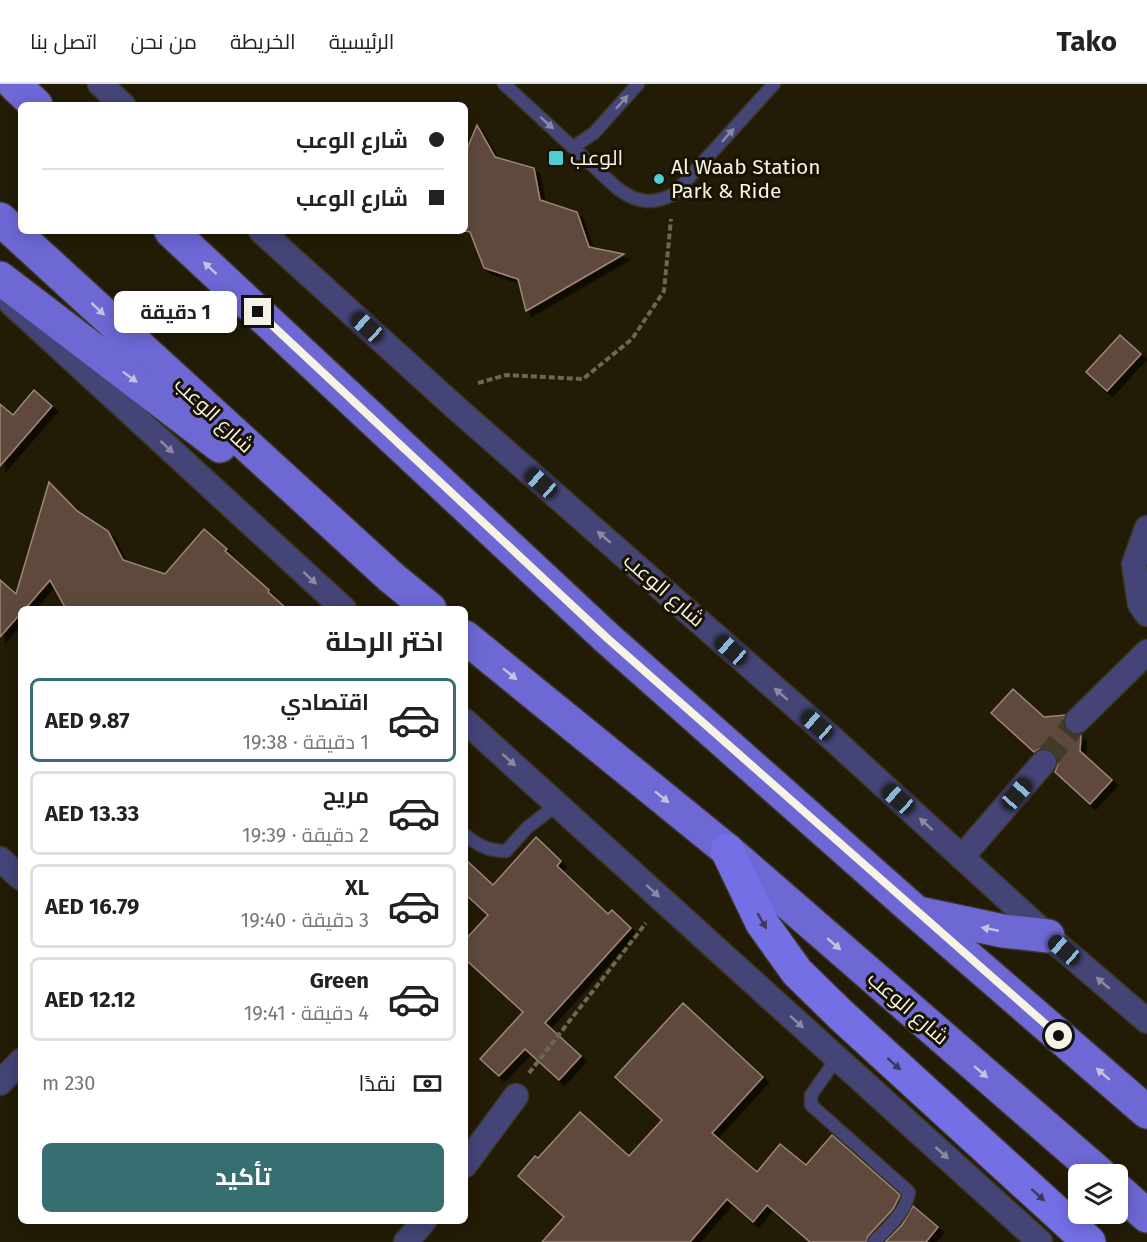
<!DOCTYPE html>
<html lang="ar">
<meta charset="utf-8">
<style>
body{margin:0;font-family:"Fira Sans",Cairo,sans-serif;background:#f6f6f6;color:#222;direction:rtl;height:100vh;display:flex;flex-direction:column;font-size:22px;white-space:nowrap}
*{box-sizing:border-box;margin:0}
p{font-size:20px;color:#767676}
.icon{flex:none;width:33px;height:33px;fill:none;stroke:currentColor;stroke-width:2;stroke-linecap:round;stroke-linejoin:round}
.map{position:relative;flex:1;overflow:hidden;direction:ltr}
.sheet{position:absolute;left:18px;top:522px;width:450px;height:618px;display:flex;flex-direction:column;background:#fff;border-radius:9px;box-shadow:0 3px 15px #0003;direction:rtl}
.sheet>*{flex:none}
.guide{position:absolute;left:18px;top:18px;width:450px;height:132px;border-radius:9px;box-shadow:0 3px 15px #0003;direction:rtl;display:grid;align-content:center;height:132px;padding:0 24px;background:#fff}
.tools{position:absolute;left:1068px;top:1080px;display:grid;gap:12px}
.tools a{display:grid;place-items:center;width:60px;height:60px;border-radius:9px;background:#fff;box-shadow:0 3px 15px #0003;font-size:30px}
.end{position:absolute;width:27px;height:27px;margin:-14px;border:8px solid #f6f2e4;background:#111;box-shadow:0 0 0 3px #111}
.from{border-radius:50%}
.bubble{position:absolute;height:42px;border-radius:9px;background:#fff;box-shadow:0 3px 15px #0003;font-size:20px;font-weight:700;line-height:42px;text-align:center;direction:rtl}
.car{position:absolute;width:18px;height:36px;margin:-18px -9px;border-radius:8px;box-shadow:0 0 4px 2px #0007;background:linear-gradient(#222 24%,#8ab4d8 0 40%,#222 0 76%,#8ab4d8 0 86%,#222 0)}
.guide b{display:flex;align-items:center;gap:21px;height:57px;font-size:22px}
.guide b+b{border-top:2px solid #e0e0e0}
.guide i{width:15px;height:15px;background:#222}
ul{padding:0;list-style:none}
li{display:flex;align-items:center;gap:18px;height:84px;margin:0 12px 9px;padding:0 12px;border:3px solid #e0e0e0;border-radius:9px}
li div{flex:1}
li b{display:block;font-size:22px}
li em{font-style:normal;font-weight:700}
li.active{border-color:#376e71}
li>.icon{width:54px;height:54px;stroke-width:1.5}
h2{padding:0 24px;font-size:27px;line-height:72px}
.pay{display:flex;align-items:center;gap:15px;height:66px;padding:0 24px;font-size:22px}
.pay p{margin-inline-start:auto}
.primary-button{display:flex;gap:12px;margin-top:auto;padding:12px 24px}
.primary-button a{flex:1;height:69px;border-radius:9px;background:#376e71;color:#fff;font-size:24px;font-weight:700;line-height:69px;text-align:center}
header{display:flex;align-items:center;gap:36px;box-sizing:border-box;height:84px;padding:0 30px;background:#fff;border-bottom:2px solid #e0e0e0}
header strong{font-size:28px}
nav{display:flex;gap:33px;margin-inline-start:auto;font-size:21px}
.map>svg:first-child{display:block}
.building{fill:#5f483d;stroke:#9f8579;stroke-width:1.5;filter:url(#shadow)}
.lines{fill:none;stroke-linecap:round;stroke-linejoin:round}
.minor-tunnel{stroke:#423b27;stroke-width:24;stroke-dasharray:24 12;stroke-linecap:butt}
.service-casing{stroke:#3b3521;stroke-width:15}
.minor-casing{stroke:#3b3521;stroke-width:27}
.primary-casing{stroke:#3b3521;stroke-width:36}
.trunk-casing{stroke:#3b3521;stroke-width:36}
.path{stroke:#6c6653;stroke-width:4;stroke-dasharray:6 3;stroke-linecap:butt}
.service{stroke:#447;stroke-width:12}
.minor{stroke:#447;stroke-width:24}
.primary{stroke:#6d68d4;stroke-width:33}
.trunk{stroke:#756fe6;stroke-width:33}
.oneway{fill:#8b8aa3}
.oneway2{fill:#c6c2de}
.oneway3{fill:#3e375d}
.route{stroke:#f6f2e4;stroke-width:8}
.poi-dot{fill:#51ccd2;stroke:#191201;stroke-width:2}
.labels{text-anchor:middle;dominant-baseline:central;stroke-width:6;stroke-linejoin:round;paint-order:stroke}
.poi-label{font-size:21px;fill:#f6f2e4;stroke:#191201;text-anchor:start}
.street-label{font-size:21px;fill:#f6f2e4;stroke:#191201}
</style>
<header>
<strong>Tako</strong>
<nav><a>الرئيسية</a><a>الخريطة</a><a>من نحن</a><a>اتصل بنا</a></nav>
</header>
<div class="map">
<svg width="1147" height="1158" viewBox="0 0 1147 1158">
<defs>
<filter id="shadow"><feDropShadow dx="5.5" dy="5.5" stdDeviation="0" flood-color="#0009"/></filter>
</defs>
<rect width="100%" height="100%" fill="#221b06"/>
<g class="building">
<polygon points="477,41 495,73 534,84 540,116 577,128 589,163 624,170 526,227 518,195 484,184 470,148 465,147 465,70"/>
<polygon points="1120,251 1141,270 1107,307 1086,288"/>
<polygon points="34,306 52,322 0,382 0,320 13,331"/>
<polygon points="49,398 77,427 108,447 123,476 165,490 204,445 227,465 225,467 269,506 268,508 287,525 66,525 50,496 25,525 21,525 21,529 0,553 0,496 16,510"/>
<polygon points="1013,605 1044,633 1065,631 1063,640 1066,647 1074,651 1081,651 1080,667 1112,696 1090,720 1055,688 1058,680 1057,673 1054,668 1046,664 1039,665 1034,668 991,629"/>
<polygon points="536,753 561,777 557,782 608,830 612,826 631,844 545,939 581,972 559,996 525,965 499,992 480,975 523,928 465,875 465,856 488,831 465,810 465,775 493,801"/>
<polygon points="683,919 763,993 712,1049 757,1088 780,1060 806,1081 832,1051 900,1111 893,1125 868,1152 866,1158 810,1158 767,1121 753,1138 727,1115 690,1158 542,1158 564,1133 518,1092 535,1072 538,1074 580,1028 629,1072 662,1036 615,993"/>
<polygon points="913,1122 938,1143 926,1158 885,1158 902,1141"/>
</g>
<g class="lines">
<polyline class="minor-tunnel" points="1044,678 1077,637"/>
<defs>
<g id="service">
<path d="M504,0L617,104C636,119 653,121 674,110L774,0"/>
<polyline points="573,63 594,49 638,0"/>
<path d="M465,751C479,762 489,767 506,767L528,743L558,720"/>
<path d="M837,974L811,1011V1021L909,1108C906,1129 887,1144 874,1158"/>
</g>
<g id="minor">
<polyline points="100,0 123,21"/>
<polyline points="261,147 455,323 834,656 1048,852 1147,937"/>
<polyline points="11,219 344,525"/>
<polyline points="1147,444 1134,480 1140,520 1147,530"/>
<polyline points="465,637 1040,1158"/>
<polyline points="1077,637 1147,568"/>
<polyline points="962,773 1044,678"/>
<polyline points="0,775 21,794"/>
<polyline points="0,999 21,977"/>
<polyline points="465,1081 516,1012"/>
<polyline points="406,1158 424,1137"/>
</g>
<g id="primary">
<polyline points="14,0 36,21"/>
<polyline points="0,135 392,494 430,525"/>
<polyline points="171,147 607,554 916,828 1147,1028"/>
<polyline points="0,194 220,362"/>
<polyline points="465,553 727,766 1100,1090"/>
<polyline points="923,830 1003,847 1048,852"/>
<polyline points="1118,1106 1147,1132"/>
</g>
<polyline id="trunk" points="727,766 762,839 797,888 841,931 1089,1158"/>
</defs>
<use href="#service" class="service-casing"/>
<use href="#minor" class="minor-casing"/>
<use href="#primary" class="primary-casing"/>
<use href="#trunk" class="trunk-casing"/>
<g class="path">
<polyline points="478,299 506,291 583,295 632,255 664,207 671,135"/>
<polyline points="529,989 646,839"/>
</g>
<use href="#service" class="service"/>
<use href="#minor" class="minor"/>
<use href="#primary" class="primary"/>
<use href="#trunk" class="trunk"/>
</g>
<defs><path id="oneway-solid" d="M-6-.8H1V-3.2L6.5 0L1 3.2V.8H-6Z" transform="scale(1.5)"/></defs>
<g class="oneway">
<use href="#oneway-solid" transform="translate(622 18) rotate(-48)"/>
<use href="#oneway-solid" transform="translate(547 39) rotate(42)"/>
<use href="#oneway-solid" transform="translate(728 51) rotate(-48)"/>
<use href="#oneway-solid" transform="translate(167 363) rotate(43)"/>
<use href="#oneway-solid" transform="translate(604 453) rotate(-139)"/>
<use href="#oneway-solid" transform="translate(310 494) rotate(43)"/>
<use href="#oneway-solid" transform="translate(781 610) rotate(-139)"/>
<use href="#oneway-solid" transform="translate(509 676) rotate(42)"/>
<use href="#oneway-solid" transform="translate(926 740) rotate(-138)"/>
<use href="#oneway-solid" transform="translate(653 807) rotate(43)"/>
<use href="#oneway-solid" transform="translate(1103 899) rotate(-139)"/>
<use href="#oneway-solid" transform="translate(797 938) rotate(42)"/>
<use href="#oneway-solid" transform="translate(942 1069) rotate(42)"/>
</g>
<g class="oneway2">
<use href="#oneway-solid" transform="translate(210 184) rotate(-137)"/>
<use href="#oneway-solid" transform="translate(98 225) rotate(43)"/>
<use href="#oneway-solid" transform="translate(130 293) rotate(37)"/>
<use href="#oneway-solid" transform="translate(510 590) rotate(39)"/>
<use href="#oneway-solid" transform="translate(662 713) rotate(39)"/>
<use href="#oneway-solid" transform="translate(990 845) rotate(-169)"/>
<use href="#oneway-solid" transform="translate(834 860) rotate(41)"/>
<use href="#oneway-solid" transform="translate(981 988) rotate(41)"/>
<use href="#oneway-solid" transform="translate(1103 990) rotate(-139)"/>
</g>
<g class="oneway3">
<use href="#oneway-solid" transform="translate(762 837) rotate(60)"/>
<use href="#oneway-solid" transform="translate(894 980) rotate(42)"/>
<use href="#oneway-solid" transform="translate(1038 1111) rotate(42)"/>
</g>
<g class="lines">
<polyline class="route" points="258,228 607,554 1059,952"/>
</g>
<g class="poi-dot">
<rect x="548" y="66" width="16" height="16" rx="3"/>
<circle cx="659" cy="95" r="6"/>
</g>
<g class="labels">
<g class="poi-label">
<text x="570" y="74">الوعب</text>
<text x="671" y="83">Al Waab Station<tspan x="671" dy="24">Park &amp; Ride</tspan></text>
</g>
<g class="street-label">
<text transform="translate(214 331) rotate(43)">شارع الوعب</text>
<text transform="translate(664 506) rotate(41)">شارع الوعب</text>
<text transform="translate(908 924) rotate(41)">شارع الوعب</text>
</g>
</g>
</svg>
<div class="tools">
<a><svg class="icon" aria-label="layers" viewBox="0 0 24 24"><path d="M12 4l9 5-9 5-9-5zM3 14l9 5 9-5"/></svg></a>
</div>
<i class="end from" style="left:1059px;top:952px"></i>
<i class="end" style="left:258px;top:228px"></i>
<div class="bubble" style="left:114px;top:207px;width:123px">1 دقيقة</div>
<i class="car" style="left:367px;top:243px;rotate:312deg"></i>
<i class="car" style="left:541px;top:399px;rotate:311deg"></i>
<i class="car" style="left:731px;top:566px;rotate:311deg"></i>
<i class="car" style="left:817px;top:641px;rotate:311deg"></i>
<i class="car" style="left:1017px;top:710px;rotate:41deg"></i>
<i class="car" style="left:898px;top:715px;rotate:312deg"></i>
<i class="car" style="left:1064px;top:866px;rotate:311deg"></i>
<div class="guide">
<b><i class="from"></i>شارع الوعب</b>
<b><i></i>شارع الوعب</b>
</div>
<section class="sheet">
<h2>اختر الرحلة</h2>
<ul>
<li class="active"><svg class="icon" aria-label="car" viewBox="0 0 24 24"><path d="M5 17H2v-5l4-1 3-4h7l3 4 3 1v5h-3M9 17h6M6 11h13"/><circle cx="7" cy="17" r="2"/><circle cx="17" cy="17" r="2"/></svg><div><b>اقتصادي</b><p>1 دقيقة · 19:38</p></div><em>AED 9.87</em></li>
<li><svg class="icon" aria-label="car" viewBox="0 0 24 24"><path d="M5 17H2v-5l4-1 3-4h7l3 4 3 1v5h-3M9 17h6M6 11h13"/><circle cx="7" cy="17" r="2"/><circle cx="17" cy="17" r="2"/></svg><div><b>مريح</b><p>2 دقيقة · 19:39</p></div><em>AED 13.33</em></li>
<li><svg class="icon" aria-label="car" viewBox="0 0 24 24"><path d="M5 17H2v-5l4-1 3-4h7l3 4 3 1v5h-3M9 17h6M6 11h13"/><circle cx="7" cy="17" r="2"/><circle cx="17" cy="17" r="2"/></svg><div><b>XL</b><p>3 دقيقة · 19:40</p></div><em>AED 16.79</em></li>
<li><svg class="icon" aria-label="car" viewBox="0 0 24 24"><path d="M5 17H2v-5l4-1 3-4h7l3 4 3 1v5h-3M9 17h6M6 11h13"/><circle cx="7" cy="17" r="2"/><circle cx="17" cy="17" r="2"/></svg><div><b>Green</b><p>4 دقيقة · 19:41</p></div><em>AED 12.12</em></li>
</ul>
<div class="pay"><svg class="icon" aria-label="cash" viewBox="0 0 24 24"><path d="M3 7h18v10H3z"/><circle cx="12" cy="12" r="2"/></svg>نقدًا<p>230 m</p></div>
<div class="primary-button"><a>تأكيد</a></div>
</section>
</div>
